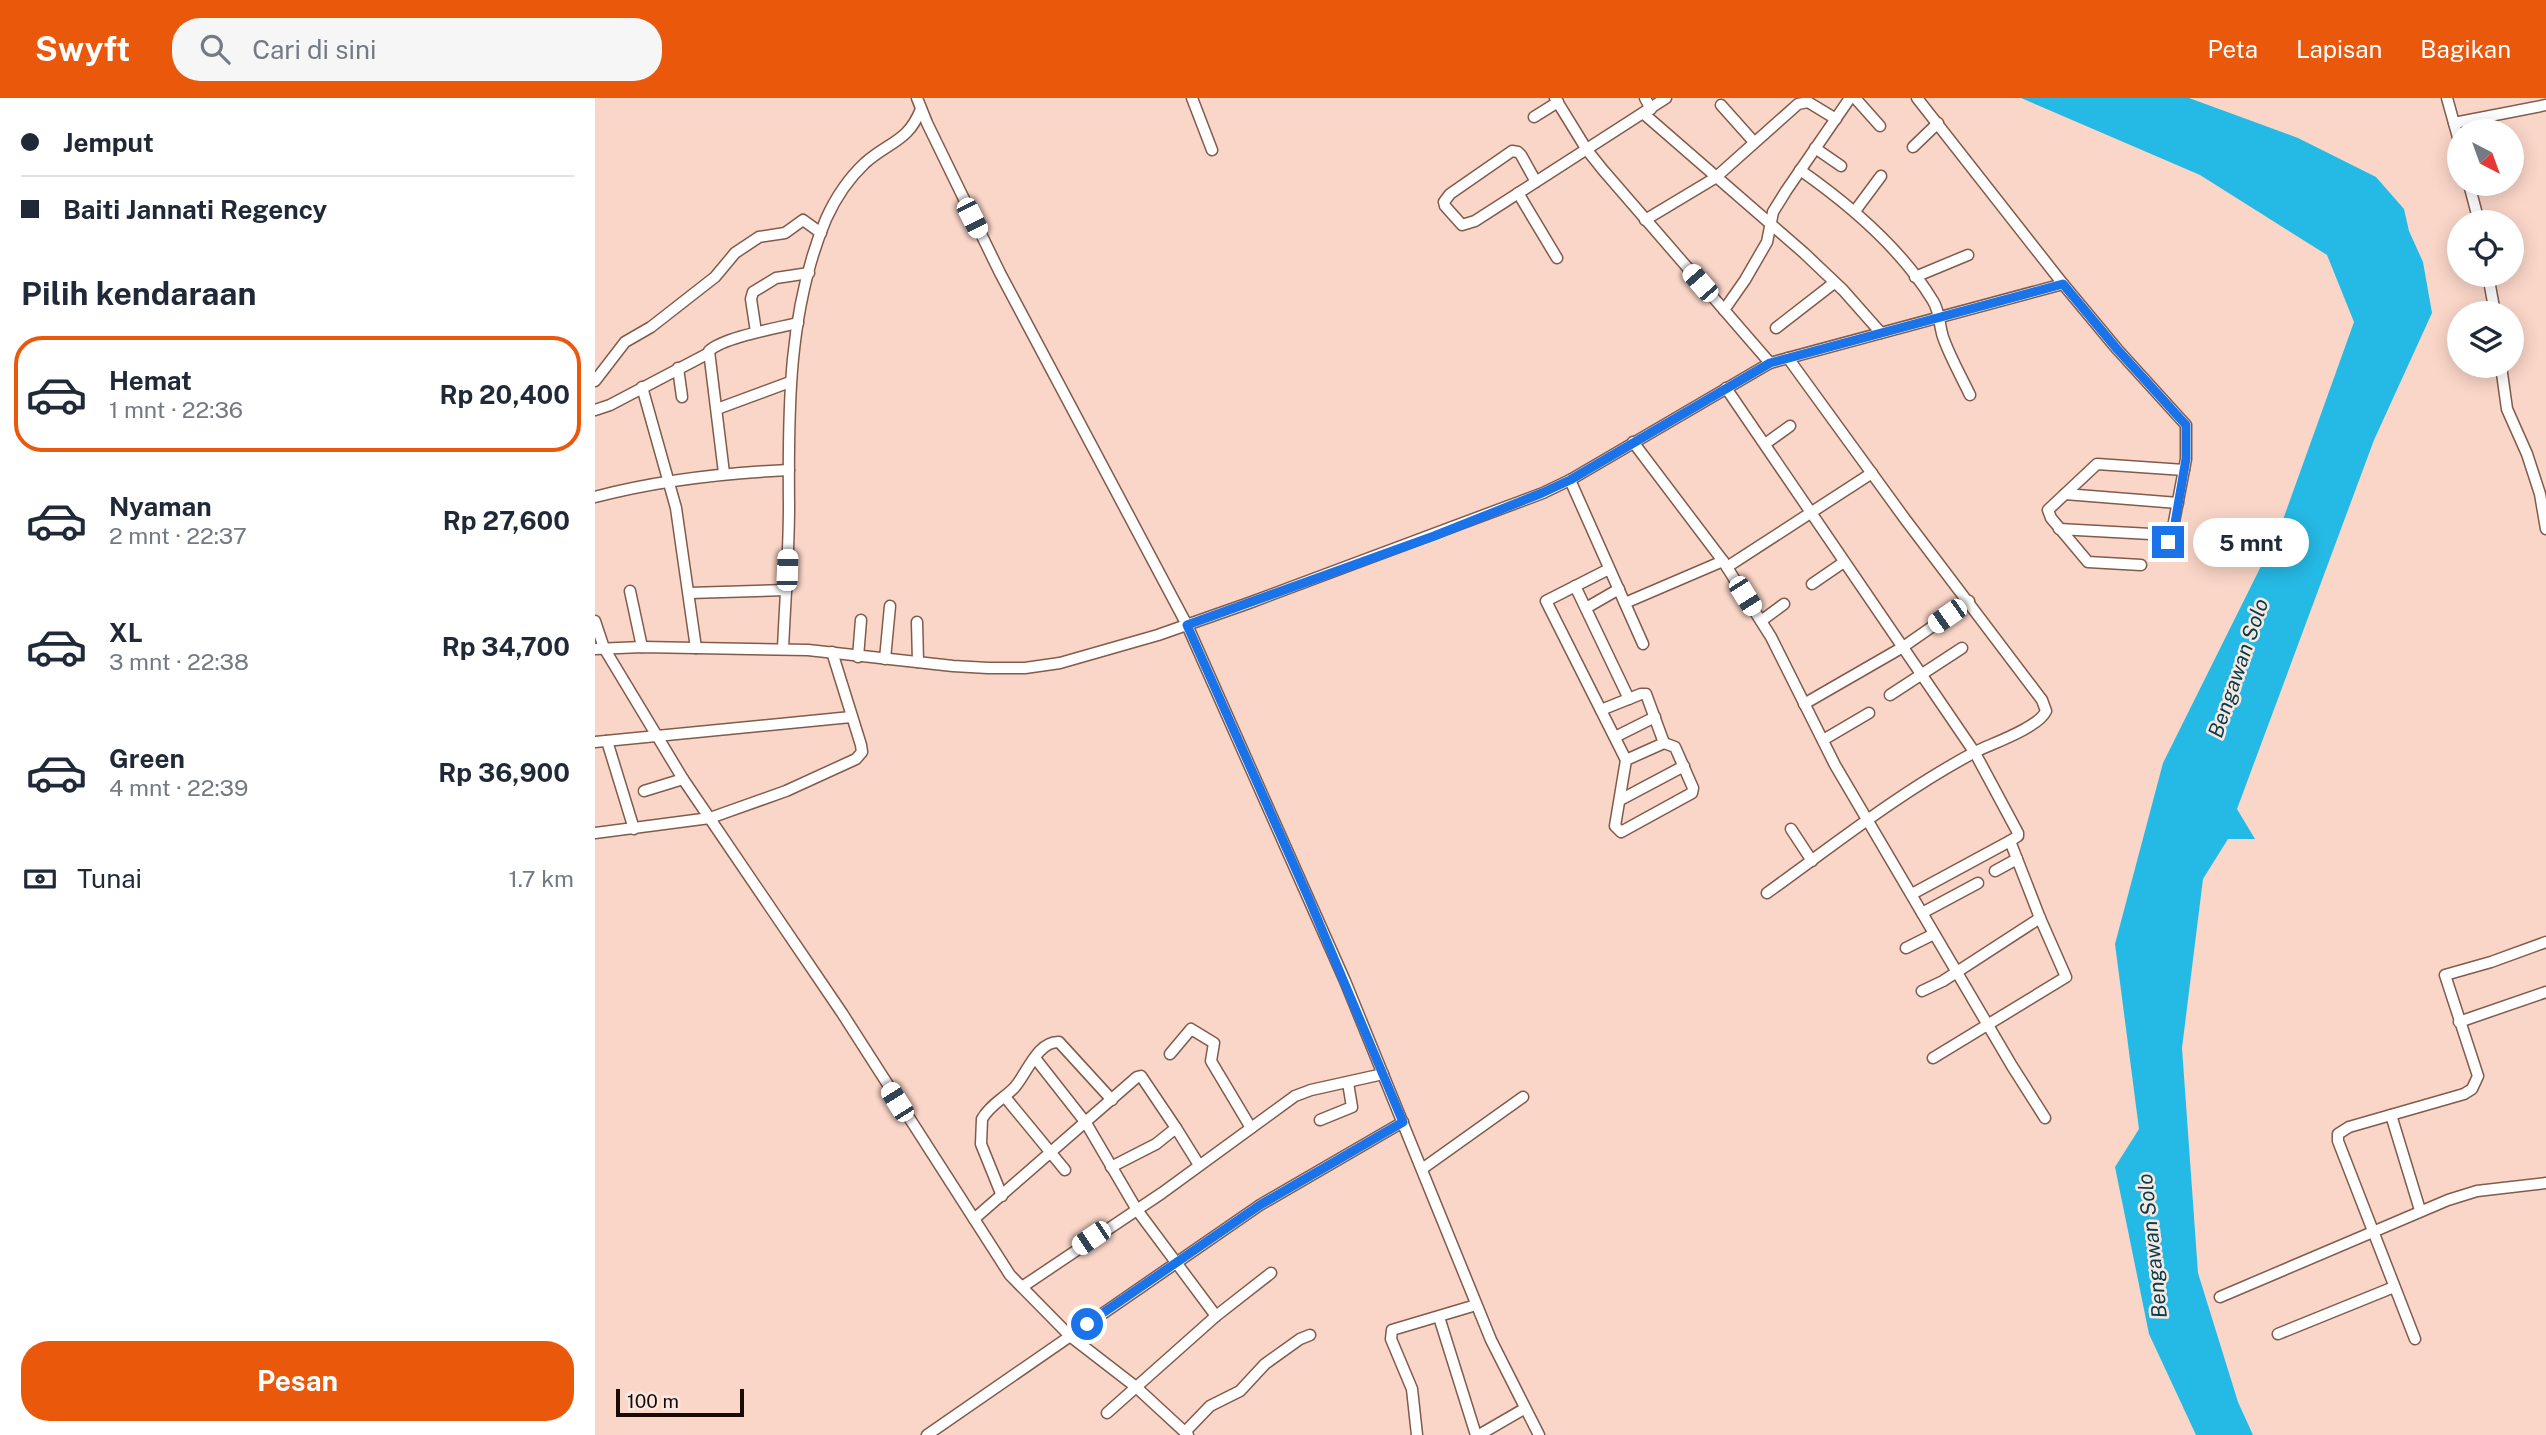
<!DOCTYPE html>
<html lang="id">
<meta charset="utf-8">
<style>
body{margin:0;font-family:"Public Sans",sans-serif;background:#f6f6f7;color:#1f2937;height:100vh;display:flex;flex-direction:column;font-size:26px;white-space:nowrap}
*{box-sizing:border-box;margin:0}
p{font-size:23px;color:#747a83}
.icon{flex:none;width:38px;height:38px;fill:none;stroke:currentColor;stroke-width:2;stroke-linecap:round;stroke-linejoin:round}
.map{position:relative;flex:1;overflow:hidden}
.side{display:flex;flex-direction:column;background:#fff;width:595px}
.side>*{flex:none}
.top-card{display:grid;align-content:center;height:154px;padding:0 21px;background:#fff}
.needle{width:46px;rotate:139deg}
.fabs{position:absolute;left:1852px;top:21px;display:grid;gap:14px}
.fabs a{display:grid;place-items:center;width:77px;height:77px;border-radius:50%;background:#fff;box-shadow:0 4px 18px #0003;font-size:35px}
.scale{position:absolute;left:21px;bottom:18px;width:128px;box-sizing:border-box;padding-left:7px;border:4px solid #190a05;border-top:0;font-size:19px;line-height:24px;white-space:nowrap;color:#190a05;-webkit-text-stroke:5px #fae8e0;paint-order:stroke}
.end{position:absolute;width:32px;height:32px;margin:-16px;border:9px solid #1a73e8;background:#fff;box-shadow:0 0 0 4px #fff}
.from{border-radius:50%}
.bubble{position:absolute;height:49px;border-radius:24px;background:#fff;box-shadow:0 4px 18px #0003;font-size:23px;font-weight:700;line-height:49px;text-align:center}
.car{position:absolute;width:21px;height:42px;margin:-21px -10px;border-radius:9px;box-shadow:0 0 5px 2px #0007;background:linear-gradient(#fff 24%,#345 0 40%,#fff 0 76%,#345 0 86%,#fff 0)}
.top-card b{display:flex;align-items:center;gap:24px;height:66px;font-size:26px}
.top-card b+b{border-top:2px solid #e0e1e3}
.top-card i{width:18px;height:18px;background:#1f2937}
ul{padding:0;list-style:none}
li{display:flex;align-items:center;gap:21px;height:116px;margin:0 14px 10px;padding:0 7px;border:4px solid transparent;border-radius:28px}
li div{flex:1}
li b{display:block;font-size:26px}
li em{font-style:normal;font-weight:700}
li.active{border-color:#ea580c}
li>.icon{width:63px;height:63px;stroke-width:1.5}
h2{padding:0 21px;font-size:32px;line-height:84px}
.pay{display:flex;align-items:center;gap:18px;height:77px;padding:0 21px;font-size:26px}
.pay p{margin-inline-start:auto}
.primary-button{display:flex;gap:14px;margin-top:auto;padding:14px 21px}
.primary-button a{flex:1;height:80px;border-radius:28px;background:#ea580c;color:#fff;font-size:28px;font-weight:700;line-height:80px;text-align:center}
header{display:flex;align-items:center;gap:42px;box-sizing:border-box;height:98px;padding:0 35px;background:#ea580c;color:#fff}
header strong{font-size:33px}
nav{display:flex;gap:38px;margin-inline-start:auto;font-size:24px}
.search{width:490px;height:63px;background:#f6f6f7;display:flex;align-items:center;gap:18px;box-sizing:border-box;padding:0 24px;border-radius:28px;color:#747a83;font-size:26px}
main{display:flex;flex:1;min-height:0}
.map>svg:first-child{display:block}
.water{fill:#25bae5}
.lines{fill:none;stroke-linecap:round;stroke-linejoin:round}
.minor-casing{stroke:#815b4c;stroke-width:13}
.minor{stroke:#fff;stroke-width:10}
.route{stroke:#1a73e8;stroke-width:9}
.labels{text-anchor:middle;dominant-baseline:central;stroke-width:5;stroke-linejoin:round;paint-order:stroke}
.water-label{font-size:21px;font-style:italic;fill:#003e50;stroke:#fae8e0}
</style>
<header>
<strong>Swyft</strong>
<div class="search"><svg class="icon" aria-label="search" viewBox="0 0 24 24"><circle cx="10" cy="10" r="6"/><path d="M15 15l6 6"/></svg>Cari di sini</div>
<nav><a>Peta</a><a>Lapisan</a><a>Bagikan</a></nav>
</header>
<main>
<section class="side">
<div class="top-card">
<b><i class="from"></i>Jemput</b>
<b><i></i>Baiti Jannati Regency</b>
</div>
<h2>Pilih kendaraan</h2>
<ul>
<li class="active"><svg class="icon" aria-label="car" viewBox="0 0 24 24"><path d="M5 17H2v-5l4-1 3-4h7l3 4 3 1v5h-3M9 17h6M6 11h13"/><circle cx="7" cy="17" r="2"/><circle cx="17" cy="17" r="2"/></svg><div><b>Hemat</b><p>1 mnt · 22:36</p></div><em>Rp 20,400</em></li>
<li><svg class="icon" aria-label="car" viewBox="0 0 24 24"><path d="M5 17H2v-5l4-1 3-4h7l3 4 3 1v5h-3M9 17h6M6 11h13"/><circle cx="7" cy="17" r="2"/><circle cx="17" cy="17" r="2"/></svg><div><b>Nyaman</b><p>2 mnt · 22:37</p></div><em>Rp 27,600</em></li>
<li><svg class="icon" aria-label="car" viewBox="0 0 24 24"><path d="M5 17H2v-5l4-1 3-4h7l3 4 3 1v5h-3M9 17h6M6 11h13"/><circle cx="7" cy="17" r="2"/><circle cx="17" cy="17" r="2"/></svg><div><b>XL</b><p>3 mnt · 22:38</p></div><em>Rp 34,700</em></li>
<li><svg class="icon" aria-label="car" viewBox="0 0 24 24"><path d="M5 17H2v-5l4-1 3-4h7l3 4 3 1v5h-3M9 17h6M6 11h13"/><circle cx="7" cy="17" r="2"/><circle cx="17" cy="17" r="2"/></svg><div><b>Green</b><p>4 mnt · 22:39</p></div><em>Rp 36,900</em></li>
</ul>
<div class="pay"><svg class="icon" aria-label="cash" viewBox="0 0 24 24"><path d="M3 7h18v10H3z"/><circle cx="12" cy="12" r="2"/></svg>Tunai<p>1.7 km</p></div>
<div class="primary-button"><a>Pesan</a></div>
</section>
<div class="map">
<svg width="1951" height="1337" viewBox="0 0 1951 1337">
<rect width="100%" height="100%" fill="#fad6c8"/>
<polygon class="water" points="1426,0 1594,0 1703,40 1781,79 1809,111 1814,133 1828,164 1837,215 1779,342 1642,711 1660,741 1633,741 1608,781 1587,950 1603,1175 1643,1304 1658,1337 1601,1337 1554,1236 1520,1069 1544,1031 1520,846 1568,665 1685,430 1759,224 1732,157 1605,77"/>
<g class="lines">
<defs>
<g id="minor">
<polyline points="322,0 332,25 405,175 592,527 750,883 896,1242 944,1337"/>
<polyline points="597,0 617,52"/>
<polyline points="960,0 992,52 1008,72 1175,265"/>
<polyline points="1050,0 1056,11"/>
<polyline points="1260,0 1285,28"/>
<polyline points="1322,0 1468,186 1522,251 1591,327 1591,361 1579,424 1573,444"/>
<polyline points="1852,0 1864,43"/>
<polyline points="1126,7 1159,44"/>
<polyline points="1049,16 1209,155 1248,192 1286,235"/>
<polyline points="939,19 963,4"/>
<polyline points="1859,25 1951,7"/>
<polyline points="1318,49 1343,25"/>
<polyline points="1220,50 1246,68"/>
<path d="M1205,72C1255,107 1306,150 1338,203C1345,214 1344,227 1348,239C1355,259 1366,278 1375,297"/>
<polyline points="941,84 926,57 923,54 917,53 855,96 849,104 850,108 867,127 880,123 1071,0"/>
<polyline points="1874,86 1884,124"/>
<polyline points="923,95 962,160"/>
<polyline points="1260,113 1286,78"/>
<polyline points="1050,122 1120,80 1203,6 1213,4 1241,21"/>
<polyline points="1893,177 1900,215"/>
<polyline points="1320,179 1373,157"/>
<polyline points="1129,212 1150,182 1172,144 1178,114 1191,93 1255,0"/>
<polyline points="1181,230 1239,185"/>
<polyline points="161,234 156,201 158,194 181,180 214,175"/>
<polyline points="1906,268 1912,311 1932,356 1945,396 1951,431"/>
<polyline points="83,270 87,299"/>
<polyline points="0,283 30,244 56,229 120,179 140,155 164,139 190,135 208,122 226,135"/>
<polyline points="47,289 81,410 101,550"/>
<polyline points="1131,290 1380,655 1423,735 1423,738 1415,743 1317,796"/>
<polyline points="122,311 195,284"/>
<polyline points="0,312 15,307 114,255"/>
<polyline points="1038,344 1128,463 1176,539 1240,667 1417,968 1450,1020"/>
<polyline points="1170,346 1195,328"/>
<path d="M129,375L114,253C129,239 183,230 203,225"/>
<polyline points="975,382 1048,546"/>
<polyline points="1470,396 1583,405"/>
<path d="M0,399C64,382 128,375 194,372"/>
<polyline points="1464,431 1574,437"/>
<polyline points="1546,467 1493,464 1456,420 1453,412 1502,366 1589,372"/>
<polyline points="1132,469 1277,375"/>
<polyline points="1014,471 951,503 1031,662 1020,728 1026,734 1097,695 1098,690 1080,649 1069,645 1031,662"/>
<polyline points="1217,486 1249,464"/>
<polyline points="980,488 1034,601"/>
<polyline points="35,493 47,549"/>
<polyline points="94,495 191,492"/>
<polyline points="1030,505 1128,463"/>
<polyline points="991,510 1024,491"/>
<polyline points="0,523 9,550 88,681 247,915 415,1177 475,1238 541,1289 593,1337"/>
<polyline points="1166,523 1189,506"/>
<polyline points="322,524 323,564"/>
<polyline points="0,551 47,549 213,552 358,568 393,570 430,570 465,565 563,537 654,505 948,395 975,382 1175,265 1468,186"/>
<path d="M188,551C190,504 194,456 194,408C193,312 193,211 231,121C240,101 254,80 270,65C295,43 313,44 326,11"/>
<polyline points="263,559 266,522"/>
<polyline points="290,561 295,508"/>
<polyline points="1295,597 1367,550"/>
<polyline points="1209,606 1308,549 1374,503"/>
<polyline points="1006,612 1046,596 1051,596 1069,645"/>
<polyline points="1020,639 1060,619"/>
<polyline points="1228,642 1274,615"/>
<polyline points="12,643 39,731"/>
<polyline points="0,644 256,619"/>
<polyline points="49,693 88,681"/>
<polyline points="1025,702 1089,668"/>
<polyline points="1196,731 1217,763"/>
<polyline points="0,735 115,720 191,693 261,661 267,654 266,647 237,554"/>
<polyline points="1400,773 1422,761"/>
<path d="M1172,795C1240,746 1308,692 1382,653C1399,645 1444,629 1451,613L1447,602L1310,421L1193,260"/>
<polyline points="1327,815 1383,785"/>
<polyline points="1311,850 1339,836"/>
<polyline points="1327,893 1348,883 1445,820"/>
<polyline points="1864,924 1951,894"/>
<polyline points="575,956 596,931 619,945 616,963 656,1030"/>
<polyline points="440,960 491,1025 542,1112 621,1218"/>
<polyline points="1338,960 1471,879 1445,820 1415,743"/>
<polyline points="410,999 470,1072"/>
<polyline points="1796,1017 1825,1112"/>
<polyline points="725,1022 757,1009 753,985"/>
<polyline points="581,1030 604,1067"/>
<polyline points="827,1071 928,999"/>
<path d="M407,1098L386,1046L387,1021C394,1008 409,1000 419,990C432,976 442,943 464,944L517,1002"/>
<polyline points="379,1121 542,979 546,978 581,1030 561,1046 516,1069"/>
<polyline points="427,1189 567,1095 700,998 716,992 788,976"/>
<polyline points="1625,1199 1853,1102 1882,1093 1951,1085"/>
<polyline points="844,1219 881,1337"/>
<polyline points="1683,1236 1799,1189"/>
<polyline points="1820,1241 1743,1043 1743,1036 1754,1029 1869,996 1877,991 1883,978 1850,877 1896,864 1951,844"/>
<polyline points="512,1315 621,1218 676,1175"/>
<polyline points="590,1334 615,1308 645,1293 670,1266 705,1241 715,1237"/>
<polyline points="332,1337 665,1107 808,1024"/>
<polyline points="822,1337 817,1291 796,1241 797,1232 881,1207"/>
<polyline points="884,1337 929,1311"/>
</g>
</defs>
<use href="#minor" class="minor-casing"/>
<use href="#minor" class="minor"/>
</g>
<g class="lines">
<polyline class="route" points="492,1226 665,1107 808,1024 714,801 592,527 839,438 947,395 975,382 1175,265 1468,186 1522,251 1591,327 1591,361 1580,425 1573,444"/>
</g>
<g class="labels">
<g class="water-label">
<text transform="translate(1643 570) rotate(-71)">Bengawan Solo</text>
<text transform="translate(1557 1148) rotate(-96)">Bengawan Solo</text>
</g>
</g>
</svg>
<div class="fabs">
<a><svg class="needle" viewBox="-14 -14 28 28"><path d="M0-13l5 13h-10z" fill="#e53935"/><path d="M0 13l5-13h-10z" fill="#747a83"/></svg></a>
<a><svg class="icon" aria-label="locate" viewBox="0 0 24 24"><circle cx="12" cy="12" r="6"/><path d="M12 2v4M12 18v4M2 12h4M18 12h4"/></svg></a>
<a><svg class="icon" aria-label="layers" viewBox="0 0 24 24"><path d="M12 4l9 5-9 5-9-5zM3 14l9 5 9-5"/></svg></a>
</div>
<div class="scale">100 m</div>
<i class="end from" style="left:492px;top:1226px"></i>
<i class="end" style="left:1573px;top:444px"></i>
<div class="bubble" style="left:1598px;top:420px;width:116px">5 mnt</div>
<i class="car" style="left:377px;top:120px;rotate:153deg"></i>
<i class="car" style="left:1105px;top:185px;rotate:319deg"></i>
<i class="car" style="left:192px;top:472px;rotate:2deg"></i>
<i class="car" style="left:1150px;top:498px;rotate:148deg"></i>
<i class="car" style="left:1352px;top:518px;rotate:235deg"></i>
<i class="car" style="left:302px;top:1004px;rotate:328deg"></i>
<i class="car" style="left:496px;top:1140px;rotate:236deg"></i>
</div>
</main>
